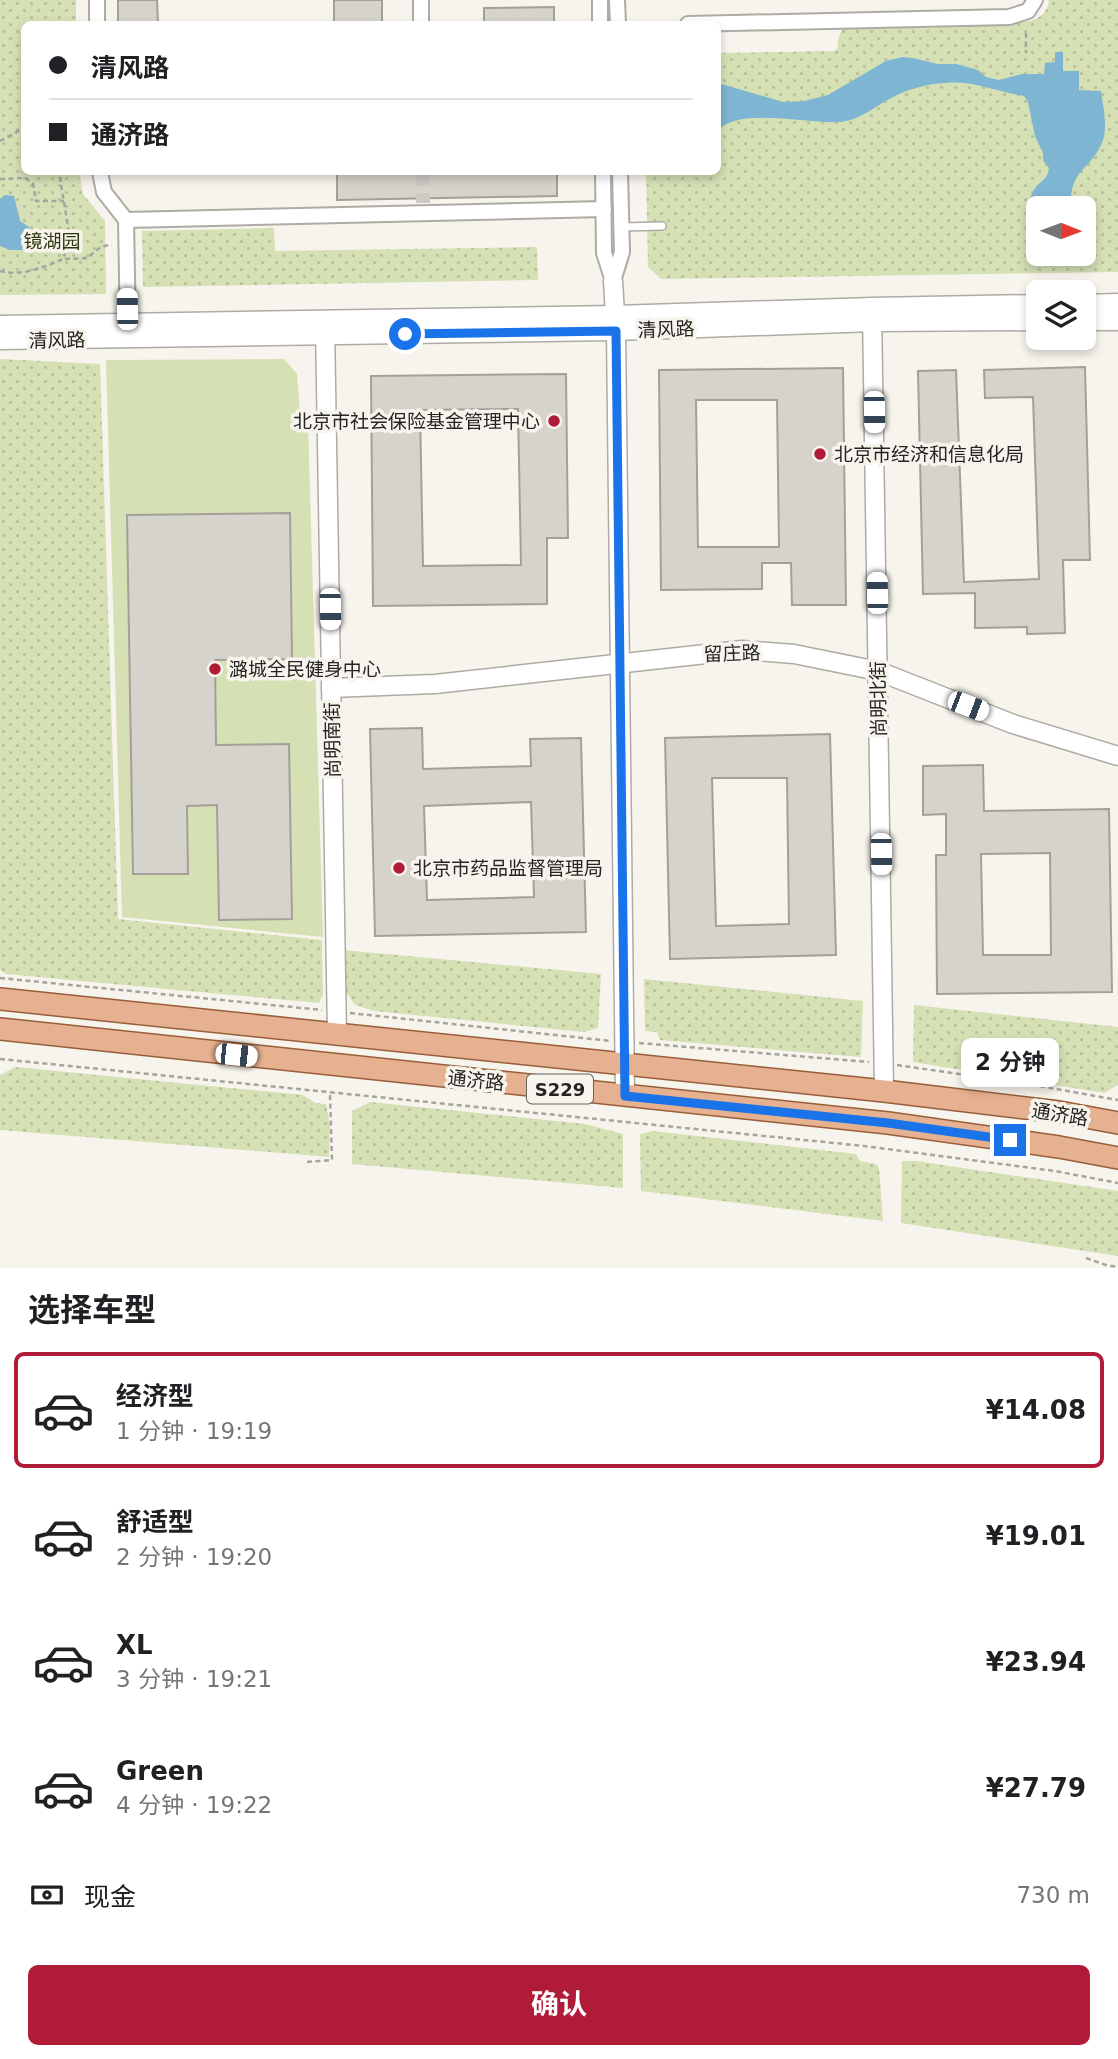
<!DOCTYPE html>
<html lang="zh">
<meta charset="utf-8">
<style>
body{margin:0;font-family:"DejaVu Sans","Noto Sans SC",sans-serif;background:#f2f2f2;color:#202124;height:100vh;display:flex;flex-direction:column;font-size:26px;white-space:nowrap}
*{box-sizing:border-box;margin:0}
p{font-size:23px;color:#757577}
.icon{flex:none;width:38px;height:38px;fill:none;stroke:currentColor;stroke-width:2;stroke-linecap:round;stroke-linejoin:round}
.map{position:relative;height:1268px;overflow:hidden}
.panel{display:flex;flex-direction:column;background:#fff;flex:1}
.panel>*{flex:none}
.hud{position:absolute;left:21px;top:21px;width:700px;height:154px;border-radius:10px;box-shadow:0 4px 10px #0003;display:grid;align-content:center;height:154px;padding:0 28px;background:#fff}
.needle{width:46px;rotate:91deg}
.fabs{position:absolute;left:1026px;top:196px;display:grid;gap:14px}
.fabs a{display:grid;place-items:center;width:70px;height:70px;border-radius:10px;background:#fff;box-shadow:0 4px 10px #0003;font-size:35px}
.end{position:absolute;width:32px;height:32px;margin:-16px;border:9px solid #1a73e8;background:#fff;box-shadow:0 0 0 4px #fff}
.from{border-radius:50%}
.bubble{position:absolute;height:49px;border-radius:10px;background:#fff;box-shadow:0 4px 10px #0003;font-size:23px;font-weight:700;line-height:49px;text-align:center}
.car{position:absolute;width:21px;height:42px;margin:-21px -10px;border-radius:9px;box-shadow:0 0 5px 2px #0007;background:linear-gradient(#fff 24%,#345 0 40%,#fff 0 76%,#345 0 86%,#fff 0)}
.hud b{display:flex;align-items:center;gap:24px;height:66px;font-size:26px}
.hud b+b{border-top:2px solid #e0e0e0}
.hud i{width:18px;height:18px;background:#202124}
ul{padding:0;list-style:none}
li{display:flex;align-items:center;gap:21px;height:116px;margin:0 14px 10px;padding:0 14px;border:4px solid transparent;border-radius:10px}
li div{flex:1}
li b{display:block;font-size:26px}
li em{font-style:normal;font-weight:700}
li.active{border-color:#b01c38}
li>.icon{width:63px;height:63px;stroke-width:1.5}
h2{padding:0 28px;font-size:32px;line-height:84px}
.pay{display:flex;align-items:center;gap:18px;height:77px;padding:0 28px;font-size:26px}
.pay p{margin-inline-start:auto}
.primary-button{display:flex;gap:14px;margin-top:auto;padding:14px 28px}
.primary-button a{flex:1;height:80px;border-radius:10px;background:#b01c38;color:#fff;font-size:28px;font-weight:700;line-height:80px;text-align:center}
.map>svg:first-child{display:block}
.park{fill:url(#park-dots);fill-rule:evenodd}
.pitch{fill:#d5e0b5}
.water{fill:#7eb5d3}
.building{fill:#d6d3cc;stroke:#a2a099;stroke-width:2;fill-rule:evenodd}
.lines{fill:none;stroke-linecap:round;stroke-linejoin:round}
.minor-tunnel{stroke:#cdcac4;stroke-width:14;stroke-dasharray:14 7;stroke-linecap:butt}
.service-casing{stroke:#aeaba4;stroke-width:10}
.minor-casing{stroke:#aeaba4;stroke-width:18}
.tertiary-casing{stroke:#aeaba4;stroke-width:21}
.primary-casing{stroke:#975e39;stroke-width:24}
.path{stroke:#a6a49f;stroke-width:2.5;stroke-dasharray:5 3.5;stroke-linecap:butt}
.service{stroke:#fff;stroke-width:7}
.minor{stroke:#fff;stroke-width:14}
.tertiary{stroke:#fff;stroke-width:18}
.primary{stroke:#e6b190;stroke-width:21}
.route{stroke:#1a73e8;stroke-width:9}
.poi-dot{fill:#b01c38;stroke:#f7f4ed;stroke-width:2.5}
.labels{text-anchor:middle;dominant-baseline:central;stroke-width:7;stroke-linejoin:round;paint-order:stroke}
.shield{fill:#f7f4ed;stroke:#64625e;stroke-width:2}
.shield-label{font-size:18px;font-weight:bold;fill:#252421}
.park-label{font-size:19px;fill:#30380f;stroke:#f7f4ed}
.street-label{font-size:19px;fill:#252421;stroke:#f7f4ed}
.poi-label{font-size:19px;fill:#252421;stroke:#f7f4ed;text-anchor:start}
</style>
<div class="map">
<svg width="1118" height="1268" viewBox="0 0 1118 1268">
<defs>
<pattern id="park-dots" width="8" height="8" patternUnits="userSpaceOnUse" patternTransform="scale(1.75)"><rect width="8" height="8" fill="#d5e0b5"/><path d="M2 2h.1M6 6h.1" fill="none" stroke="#b7c09b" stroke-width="1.8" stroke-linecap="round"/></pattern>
</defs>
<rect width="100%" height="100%" fill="#f7f4ed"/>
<g class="park">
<polygon points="0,0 76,0 76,24 24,24 24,172 79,172 83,194 105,221 106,294 0,295"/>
<path d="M1049,0H1118V272L661,279L648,267L646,172H718V53L834,51L838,48V40L842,29L852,25L1031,21C1041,17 1048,12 1049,0ZM1038,208H1083V254H1038Z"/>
<polygon points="274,228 275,251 537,247 538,280 143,287 142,231"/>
<polygon points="0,359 100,364 118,919 322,940 323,995 319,1003 6,974 0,970"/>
<polygon points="343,950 601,974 598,1028 584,1032 374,1011 355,1005 344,989"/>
<polygon points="644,979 863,1001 861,1057 660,1040 657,1032 645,1031"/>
<polygon points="914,1005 1118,1027 1118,1085 1104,1093 913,1062"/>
<polygon points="15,1067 303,1095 315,1103 326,1104 330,1126 329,1157 0,1130 0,1075"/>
<polygon points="370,1102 585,1124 623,1134 623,1188 352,1164 352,1111"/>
<polygon points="653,1131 856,1154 860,1161 876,1164 879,1168 883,1221 641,1191 640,1134"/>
<polygon points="902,1161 916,1161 1118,1191 1118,1256 901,1223"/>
</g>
<polygon class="pitch" points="284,359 297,374 300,413 308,422 323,937 122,917 106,360"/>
<g class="water">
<path d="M1055,52H1063V71H1079V90L1101,91C1103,108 1109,129 1101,145C1088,172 1069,170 1071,208H1038V226C1029,214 1026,199 1036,187C1043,179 1047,180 1049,168L1043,160V153L1035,136L1028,102L1024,96C998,92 972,80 945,83C927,84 908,89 893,97C876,106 859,121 839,122C809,124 740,107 718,130V83L783,102L804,101L828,95L886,61L903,57L913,58L937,64H956L978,70L986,77L999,80L1022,74H1044L1045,63L1055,62Z"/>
<polygon points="5,195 14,196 20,221 29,227 31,243 24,250 10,250 0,246 0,199"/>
</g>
<g class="building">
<polygon points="118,0 157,0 158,24 118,24"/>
<rect x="334" y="0" width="48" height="24"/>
<polygon points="554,7 554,24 484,24 484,8"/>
<polygon points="337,172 557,172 557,196 337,200"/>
<polygon points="1085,367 1090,560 1063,560 1065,633 1027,634 1027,627 975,628 975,593 923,594 918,371 956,370 964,582 1039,579 1033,397 985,398 984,370"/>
<path d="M843,368L846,605H792L791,563H762V589L661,590L659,370ZM696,400H777L779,547H698Z"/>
<path d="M566,374L568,538H547V604L373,606L371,376ZM518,409L521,565L423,566L420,410Z"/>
<polygon points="290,513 292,659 215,660 216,745 289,744 292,919 219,920 217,805 187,806 188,874 133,874 127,515"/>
<path d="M422,728L423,769L531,766L530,739L581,738L586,932L375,936L370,729ZM531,802L534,897L427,900L424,806Z"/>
<path d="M830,734L836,955L670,959L665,738ZM712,778H787L789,924L716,926Z"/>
<path d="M983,765L984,811L1109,809L1112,992L937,994L936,855H946V814L923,815V766ZM1050,853L1051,955H983L981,854Z"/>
</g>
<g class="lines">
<polyline class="minor-tunnel" points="423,172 423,203"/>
<defs>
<polyline id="service" points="622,227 662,226"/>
<g id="minor">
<polyline points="97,0 97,24"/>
<polyline points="421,0 421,24"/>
<polyline points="600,0 600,24"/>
<polyline points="617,0 618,24"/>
<polyline points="688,24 1009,17 1028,11 1035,0"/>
<polyline points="100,172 104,192 126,220 604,209"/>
<polyline points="603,172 604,253 613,281"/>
<polyline points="126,220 128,330"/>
<polyline points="613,281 622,252 620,172"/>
</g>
<g id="tertiary">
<polyline points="613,281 616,331 625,1096"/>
<polyline points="1083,304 1118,303"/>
<polyline points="872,310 884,1091"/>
<polyline points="1083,321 1118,321"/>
<polyline points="0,325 615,315 872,307 1038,304"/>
<polyline points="325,325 337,1035"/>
<polyline points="0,340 616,331 873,322 1038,321"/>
<polyline points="331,688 435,684 742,650 794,654 878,671 1013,724 1118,756"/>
</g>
<g id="primary">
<polyline points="0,999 884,1091 1059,1112 1118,1123"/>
<polyline points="0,1029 888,1123 1059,1147 1118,1158"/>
</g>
</defs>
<use href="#service" class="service-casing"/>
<use href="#minor" class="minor-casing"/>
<use href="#tertiary" class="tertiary-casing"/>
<use href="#primary" class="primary-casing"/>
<g class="path">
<polyline points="1026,33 1026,53"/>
<polyline points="0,141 24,128"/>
<polyline points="0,179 26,178 33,184 36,201 64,201"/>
<path d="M65,259L88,258C96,250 101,245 112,245"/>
<path d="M0,271C20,277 45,267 63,259L70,239L59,172"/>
<polyline points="0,978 322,1010"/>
<polyline points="350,1013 611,1041"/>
<polyline points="639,1043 869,1062"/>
<polyline points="0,1059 864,1146 1055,1171 1118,1183"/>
<polyline points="897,1065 1028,1084 1118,1100"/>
<polyline points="307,1162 332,1160 330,1094"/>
<polyline points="1086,1258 1106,1265 1118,1267"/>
</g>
<use href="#service" class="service"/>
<use href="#minor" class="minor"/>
<use href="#tertiary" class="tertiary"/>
<use href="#primary" class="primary"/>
</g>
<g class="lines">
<polyline class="route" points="405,334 616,331 625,1096 888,1123 1010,1140"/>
</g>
<g class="poi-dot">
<circle cx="554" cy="421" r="7"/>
<circle cx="820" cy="454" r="7"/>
<circle cx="215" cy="669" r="7"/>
<circle cx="399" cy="868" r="7"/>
</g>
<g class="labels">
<rect class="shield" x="527" y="1074.5" width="66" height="29" rx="5"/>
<g class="shield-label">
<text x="560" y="1089">S229</text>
</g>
<g class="park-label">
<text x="52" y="241">镜湖园</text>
</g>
<g class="street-label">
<text transform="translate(666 329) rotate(-2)">清风路</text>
<text transform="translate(57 340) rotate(-1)">清风路</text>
<text transform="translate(732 653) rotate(-2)">留庄路</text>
<text transform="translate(878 699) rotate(-91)">尚明北街</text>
<text transform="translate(332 740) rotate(-91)">尚明南街</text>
<text transform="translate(476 1080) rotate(6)">通济路</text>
<text transform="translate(1060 1114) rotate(9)">通济路</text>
</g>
<g class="poi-label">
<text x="540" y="421" text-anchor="end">北京市社会保险基金管理中心</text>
<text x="834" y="454">北京市经济和信息化局</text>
<text x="229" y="669">潞城全民健身中心</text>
<text x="413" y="868">北京市药品监督管理局</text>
</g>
</g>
</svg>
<div class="fabs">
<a><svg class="needle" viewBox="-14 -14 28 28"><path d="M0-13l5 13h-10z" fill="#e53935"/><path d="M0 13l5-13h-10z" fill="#757577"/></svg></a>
<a><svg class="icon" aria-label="layers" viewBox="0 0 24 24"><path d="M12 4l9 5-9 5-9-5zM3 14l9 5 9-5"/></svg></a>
</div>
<i class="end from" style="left:405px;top:334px"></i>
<i class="end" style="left:1010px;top:1140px"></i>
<div class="bubble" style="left:961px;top:1038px;width:98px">2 分钟</div>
<i class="car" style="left:127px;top:309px;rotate:359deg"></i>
<i class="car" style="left:874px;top:412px;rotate:179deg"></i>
<i class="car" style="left:877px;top:593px;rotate:359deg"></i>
<i class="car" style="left:330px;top:609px;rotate:179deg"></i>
<i class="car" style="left:968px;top:706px;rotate:111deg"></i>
<i class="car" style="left:881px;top:854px;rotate:179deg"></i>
<i class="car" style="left:236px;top:1055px;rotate:96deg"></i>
<div class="hud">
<b><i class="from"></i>清风路</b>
<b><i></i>通济路</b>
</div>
</div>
<section class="panel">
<h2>选择车型</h2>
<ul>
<li class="active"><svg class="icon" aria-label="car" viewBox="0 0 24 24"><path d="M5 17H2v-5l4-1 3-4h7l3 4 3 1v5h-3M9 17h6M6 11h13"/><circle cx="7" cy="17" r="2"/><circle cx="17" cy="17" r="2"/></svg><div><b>经济型</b><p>1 分钟 · 19:19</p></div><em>¥14.08</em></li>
<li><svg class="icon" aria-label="car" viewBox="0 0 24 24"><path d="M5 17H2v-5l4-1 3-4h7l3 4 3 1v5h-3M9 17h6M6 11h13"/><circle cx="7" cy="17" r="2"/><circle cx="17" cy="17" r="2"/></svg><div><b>舒适型</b><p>2 分钟 · 19:20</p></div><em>¥19.01</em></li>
<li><svg class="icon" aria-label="car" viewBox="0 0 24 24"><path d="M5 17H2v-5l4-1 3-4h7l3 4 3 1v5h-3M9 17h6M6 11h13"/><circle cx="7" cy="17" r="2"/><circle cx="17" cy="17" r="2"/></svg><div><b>XL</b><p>3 分钟 · 19:21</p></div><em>¥23.94</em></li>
<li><svg class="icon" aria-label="car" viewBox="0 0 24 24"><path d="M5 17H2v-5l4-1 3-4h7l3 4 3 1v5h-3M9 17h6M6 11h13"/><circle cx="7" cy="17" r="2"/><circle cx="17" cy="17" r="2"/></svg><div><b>Green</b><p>4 分钟 · 19:22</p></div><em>¥27.79</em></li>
</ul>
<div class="pay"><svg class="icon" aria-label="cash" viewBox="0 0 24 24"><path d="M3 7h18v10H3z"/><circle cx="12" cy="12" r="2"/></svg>现金<p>730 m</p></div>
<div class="primary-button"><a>确认</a></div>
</section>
